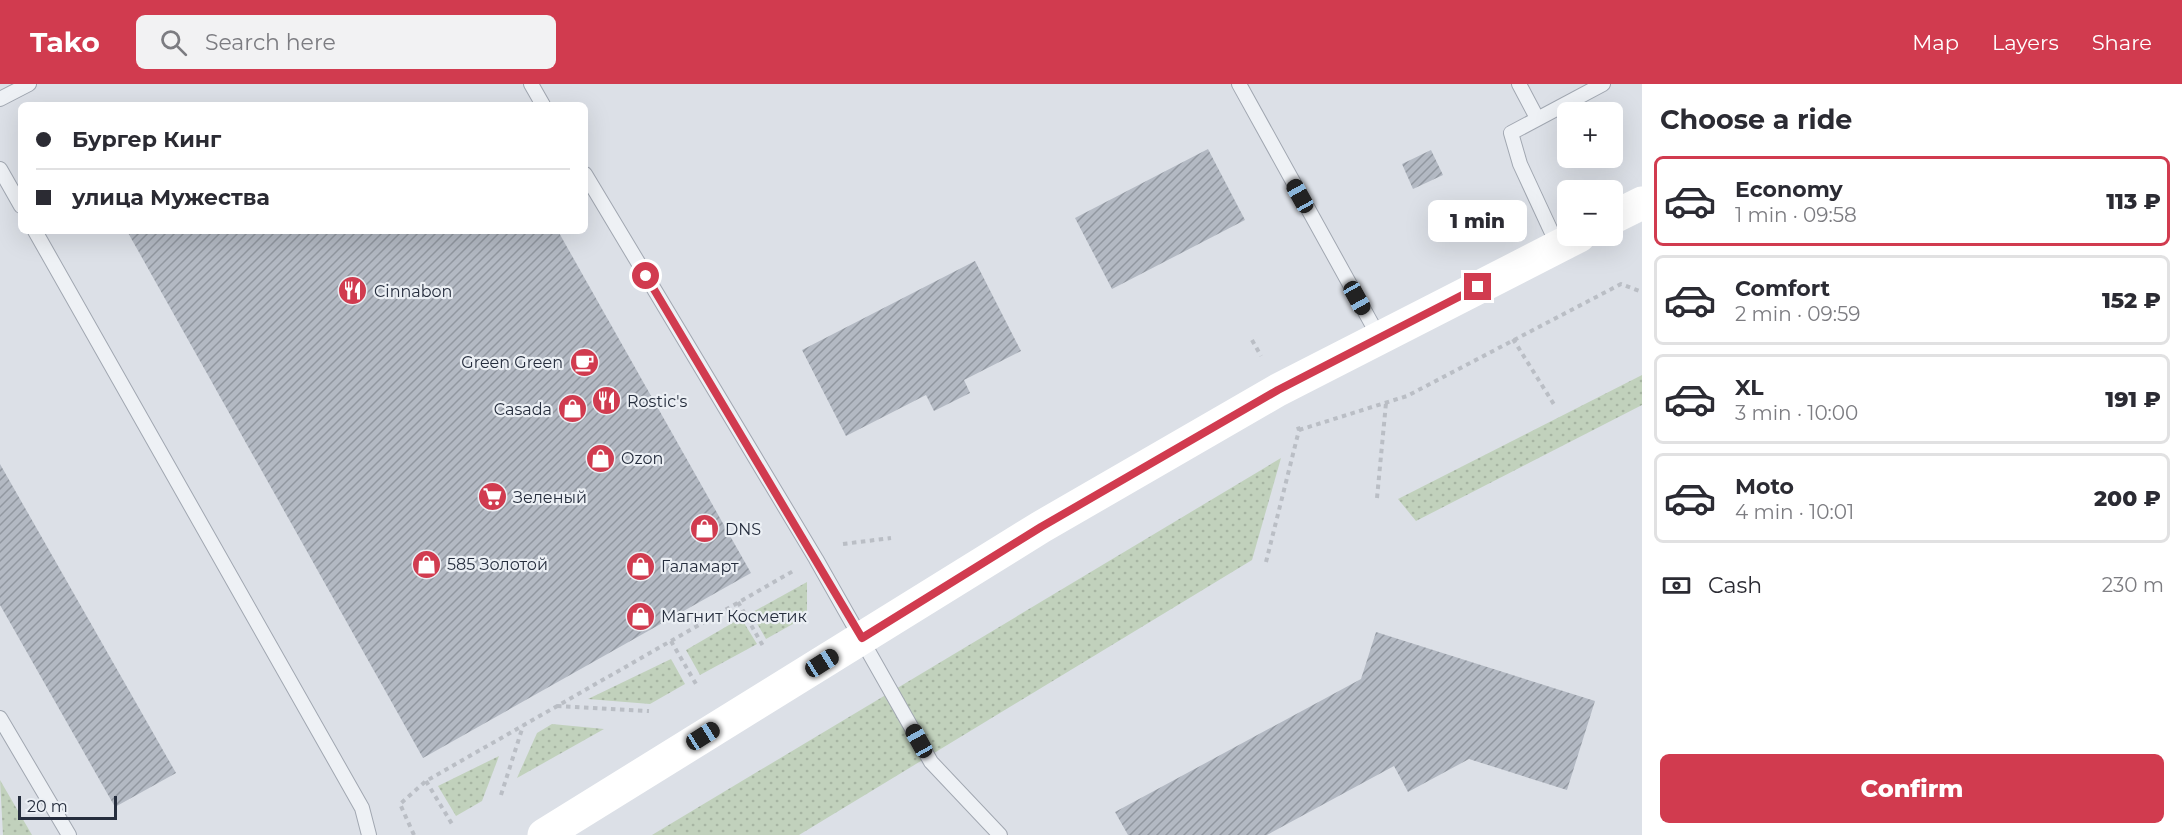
<!DOCTYPE html>
<meta charset="utf-8">
<style>
body{margin:0;font-family:Montserrat,sans-serif;background:#f2f2f3;color:#2b2b33;height:100vh;display:flex;flex-direction:column;font-size:22px;white-space:nowrap}
*{box-sizing:border-box;margin:0}
p{font-size:20px;color:#7c7c81}
.icon{flex:none;width:33px;height:33px;fill:none;stroke:currentColor;stroke-width:2;stroke-linecap:round;stroke-linejoin:round}
.map{position:relative;flex:1;overflow:hidden}
.sheet{display:flex;flex-direction:column;background:#fff;width:540px}
.sheet>*{flex:none}
.guide{position:absolute;left:18px;top:18px;width:570px;height:132px;border-radius:9px;box-shadow:0 6px 24px #0002;display:grid;align-content:center;height:132px;padding:0 18px;background:#fff}
.buttons{position:absolute;left:1557px;top:18px;display:grid;gap:12px}
.buttons a{display:grid;place-items:center;width:66px;height:66px;border-radius:9px;background:#fff;box-shadow:0 6px 24px #0002;font-size:30px}
.scale{position:absolute;left:18px;bottom:15px;width:99px;box-sizing:border-box;padding-left:6px;border:3px solid #252d3d;border-top:0;font-size:16px;line-height:21px;white-space:nowrap;color:#252d3d;-webkit-text-stroke:4px #ebeff4;paint-order:stroke}
.end{position:absolute;width:27px;height:27px;margin:-14px;border:8px solid #d13b4f;background:#fff;box-shadow:0 0 0 3px #fff}
.from{border-radius:50%}
.bubble{position:absolute;height:42px;border-radius:9px;background:#fff;box-shadow:0 6px 24px #0002;font-size:20px;font-weight:800;line-height:42px;text-align:center}
.car{position:absolute;width:18px;height:36px;margin:-18px -9px;border-radius:8px;box-shadow:0 0 4px 2px #0007;background:linear-gradient(#222 24%,#8ab4d8 0 40%,#222 0 76%,#8ab4d8 0 86%,#222 0)}
.guide b{display:flex;align-items:center;gap:21px;height:57px;font-size:22px}
.guide b+b{border-top:2px solid #e1e1e2}
.guide i{width:15px;height:15px;background:#2b2b33}
ul{padding:0;list-style:none}
li{display:flex;align-items:center;gap:18px;height:90px;margin:0 12px 9px;padding:0 6px;border:3px solid #e1e1e2;border-radius:9px}
li div{flex:1}
li b{display:block;font-size:22px}
li em{font-style:normal;font-weight:800}
li.on{border-color:#d13b4f}
li>.icon{width:54px;height:54px;stroke-width:1.5}
h2{padding:0 18px;font-size:27px;line-height:72px}
.pay{display:flex;align-items:center;gap:15px;height:66px;padding:0 18px;font-size:22px}
.pay p{margin-inline-start:auto}
.cta{display:flex;gap:12px;margin-top:auto;padding:12px 18px}
.cta a{flex:1;height:69px;border-radius:9px;background:#d13b4f;color:#fff;font-size:24px;font-weight:800;line-height:69px;text-align:center}
header{display:flex;align-items:center;gap:36px;box-sizing:border-box;height:84px;padding:0 30px;background:#d13b4f;color:#fff}
header strong{font-size:28px}
nav{display:flex;gap:33px;margin-inline-start:auto;font-size:21px}
.search{width:420px;height:54px;background:#f2f2f3;display:flex;align-items:center;gap:15px;box-sizing:border-box;padding:0 21px;border-radius:9px;color:#7c7c81;font-size:22px}
main{display:flex;flex:1;min-height:0}
.map>svg:first-child{display:block}
.grass{fill:url(#grass-dots)}
.building{fill:url(#building-hatch)}
.lines{fill:none;stroke-linecap:round;stroke-linejoin:round}
.lane-casing{stroke:#a1a7b1;stroke-width:16}
.path{stroke:#babec5;stroke-width:4;stroke-dasharray:4.5 4.5;stroke-linecap:butt}
.lane{stroke:#eef1f5;stroke-width:14}
.secondary{stroke:#fff;stroke-width:33}
.route{stroke:#d13b4f;stroke-width:8}
.labels{text-anchor:middle;dominant-baseline:central;stroke-width:4.5;stroke-linejoin:round;paint-order:stroke}
.poi-label{font-size:16px;fill:#252d3d;stroke:#ebeff4;text-anchor:start}
</style>
<header>
<strong>Tako</strong>
<div class="search"><svg class="icon" aria-label="search" viewBox="0 0 24 24"><circle cx="10" cy="10" r="6"/><path d="M15 15l6 6"/></svg>Search here</div>
<nav><a>Map</a><a>Layers</a><a>Share</a></nav>
</header>
<main>
<div class="map">
<svg width="1642" height="751" viewBox="0 0 1642 751">
<defs>
<pattern id="grass-dots" width="8" height="8" patternUnits="userSpaceOnUse" patternTransform="scale(1.5)"><rect width="8" height="8" fill="#c1d1bc"/><path d="M2 2h.1M6 6h.1" fill="none" stroke="#a6b4a2" stroke-width="1.8" stroke-linecap="round"/></pattern>
<pattern id="building-hatch" width="6" height="6" patternUnits="userSpaceOnUse" patternTransform="scale(1.5)"><rect width="6" height="6" fill="#b3b9c3"/><path d="M-1 1l2-2M0 6l6-6M5 7l2-2" fill="none" stroke="#9197a0"/></pattern>
</defs>
<rect width="100%" height="100%" fill="#dce0e7"/>
<g class="grass">
<polygon points="1642,291 1642,321 1416,437 1398,415"/>
<polygon points="1281,374 1252,476 799,751 652,751"/>
<polygon points="807,498 807,532 766,555 751,529"/>
<polygon points="741,534 757,560 700,591 686,566"/>
<polygon points="671,575 685,600 650,620 588,615"/>
<polygon points="552,640 604,645 517,694 537,649"/>
<polygon points="499,672 482,717 456,732 438,702"/>
<polygon points="0,696 32,751 3,751"/>
</g>
<g class="building">
<polygon points="1208,65 1245,136 1112,205 1075,134"/>
<polygon points="1431,66 1443,91 1413,105 1402,80"/>
<polygon points="127,147 558,147 751,489 423,674"/>
<polygon points="975,177 1021,267 964,296 970,309 934,327 926,311 846,352 802,266"/>
<polygon points="0,380 176,689 115,723 0,521"/>
<polygon points="1376,548 1595,617 1567,706 1469,675 1408,708 1394,682 1267,751 1128,751 1115,728 1361,595"/>
</g>
<g class="lines">
<defs>
<g id="lane">
<polyline points="531,0 543,21"/>
<polyline points="1239,0 1379,253"/>
<polyline points="1519,0 1537,34"/>
<polyline points="0,15 29,0"/>
<polyline points="0,85 21,122"/>
<polyline points="585,90 816,475 931,678 1000,751"/>
<polyline points="35,147 362,724 369,751"/>
<polyline points="1558,162 1520,80 1511,49 1603,0"/>
<polyline points="0,634 69,751"/>
</g>
</defs>
<use href="#lane" class="lane-casing"/>
<g class="path">
<polyline points="1513,255 1555,322"/>
<polyline points="1252,256 1261,272"/>
<polyline points="1299,346 1407,312 1621,200 1642,208"/>
<polyline points="1377,414 1386,319"/>
<polyline points="843,460 891,454"/>
<polyline points="1266,478 1299,346 1297,340"/>
<polyline points="738,518 763,562"/>
<polyline points="671,557 696,600"/>
<polyline points="557,622 649,627"/>
<polyline points="426,697 452,740"/>
<polyline points="501,711 523,642"/>
<polyline points="414,751 400,720 426,697 795,486"/>
</g>
<use href="#lane" class="lane"/>
<g class="secondary">
<polyline points="1612,134 1642,119"/>
<polyline points="544,751 1041,443 1278,306 1579,152"/>
</g>
</g>
<g class="lines">
<polyline class="route" points="646,192 862,554 1041,443 1278,306 1478,203"/>
</g>
<defs>
<symbol id="restaurant-disc" viewBox="-11 -11 22 22"><circle r="9.5" fill="#d13b4f" stroke="#ebeff4"/><path d="M-5-6h1v4h1v-4h1v4h1v-4h1v5L-1.5 .5V6h-2V.5L-5-1ZM5-6V6H3V1.5H1.5Q1.5-4 5-6Z" fill="#fff"/></symbol>
<symbol id="cafe-disc" viewBox="-11 -11 22 22"><circle r="9.5" fill="#d13b4f" stroke="#ebeff4"/><path d="M-5.5-4.5H6V0H3Q3 3.5 0 3.5H-2.5Q-5.5 3.5-5.5 0ZM3-3.2v2h1.7v-2ZM-6 4.5H4V6H-6Z" fill="#fff"/></symbol>
<symbol id="shop-disc" viewBox="-11 -11 22 22"><circle r="9.5" fill="#d13b4f" stroke="#ebeff4"/><path d="M-5-2.5h2.3a2.7 3.5 0 0 1 5.4 0H5L5.5 6h-11ZM-1.5-2.5h3a1.5 2.3 0 0 0-3 0Z" fill="#fff"/></symbol>
<symbol id="supermarket-disc" viewBox="-11 -11 22 22"><circle r="9.5" fill="#d13b4f" stroke="#ebeff4"/><path d="M-6-5.5h2.5l.6 2H6L4.5 2H-2.5L-4.4-4H-6ZM-1.5 3.2a1.3 1.3 0 1 0 .1 0ZM3 3.2a1.3 1.3 0 1 0 .1 0Z" fill="#fff"/></symbol>
</defs>
<g fill-rule="evenodd">
<use href="#restaurant-disc" x="336" y="190" width="33" height="33"/>
<use href="#cafe-disc" x="568" y="262" width="33" height="33"/>
<use href="#restaurant-disc" x="590" y="300" width="33" height="33"/>
<use href="#shop-disc" x="556" y="308" width="33" height="33"/>
<use href="#shop-disc" x="584" y="358" width="33" height="33"/>
<use href="#supermarket-disc" x="476" y="396" width="33" height="33"/>
<use href="#shop-disc" x="688" y="428" width="33" height="33"/>
<use href="#shop-disc" x="410" y="464" width="33" height="33"/>
<use href="#shop-disc" x="624" y="466" width="33" height="33"/>
<use href="#shop-disc" x="624" y="516" width="33" height="33"/>
</g>
<g class="labels">
<g class="poi-label">
<text x="374" y="207">Cinnabon</text>
<text x="563" y="278" text-anchor="end">Green Green</text>
<text x="627" y="317">Rostic's</text>
<text x="552" y="325" text-anchor="end">Casada</text>
<text x="621" y="374">Ozon</text>
<text x="513" y="413">Зеленый</text>
<text x="725" y="445">DNS</text>
<text x="447" y="480">585 Золотой</text>
<text x="661" y="482">Галамарт</text>
<text x="661" y="532">Магнит Косметик</text>
</g>
</g>
</svg>
<div class="buttons">
<a>+</a>
<a>−</a>
</div>
<div class="scale">20 m</div>
<i class="end from" style="left:646px;top:192px"></i>
<i class="end" style="left:1478px;top:203px"></i>
<div class="bubble" style="left:1428px;top:116px;width:99px">1 min</div>
<i class="car" style="left:1300px;top:112px;rotate:331deg"></i>
<i class="car" style="left:1357px;top:214px;rotate:151deg"></i>
<i class="car" style="left:822px;top:579px;rotate:58deg"></i>
<i class="car" style="left:703px;top:652px;rotate:58deg"></i>
<i class="car" style="left:919px;top:657px;rotate:331deg"></i>
<div class="guide">
<b><i class="from"></i>Бургер Кинг</b>
<b><i></i>улица Мужества</b>
</div>
</div>
<section class="sheet">
<h2>Choose a ride</h2>
<ul>
<li class="on"><svg class="icon" aria-label="car" viewBox="0 0 24 24"><path d="M5 17H2v-5l4-1 3-4h7l3 4 3 1v5h-3M9 17h6M6 11h13"/><circle cx="7" cy="17" r="2"/><circle cx="17" cy="17" r="2"/></svg><div><b>Economy</b><p>1 min · 09:58</p></div><em>113 ₽</em></li>
<li><svg class="icon" aria-label="car" viewBox="0 0 24 24"><path d="M5 17H2v-5l4-1 3-4h7l3 4 3 1v5h-3M9 17h6M6 11h13"/><circle cx="7" cy="17" r="2"/><circle cx="17" cy="17" r="2"/></svg><div><b>Comfort</b><p>2 min · 09:59</p></div><em>152 ₽</em></li>
<li><svg class="icon" aria-label="car" viewBox="0 0 24 24"><path d="M5 17H2v-5l4-1 3-4h7l3 4 3 1v5h-3M9 17h6M6 11h13"/><circle cx="7" cy="17" r="2"/><circle cx="17" cy="17" r="2"/></svg><div><b>XL</b><p>3 min · 10:00</p></div><em>191 ₽</em></li>
<li><svg class="icon" aria-label="car" viewBox="0 0 24 24"><path d="M5 17H2v-5l4-1 3-4h7l3 4 3 1v5h-3M9 17h6M6 11h13"/><circle cx="7" cy="17" r="2"/><circle cx="17" cy="17" r="2"/></svg><div><b>Moto</b><p>4 min · 10:01</p></div><em>200 ₽</em></li>
</ul>
<div class="pay"><svg class="icon" aria-label="cash" viewBox="0 0 24 24"><path d="M3 7h18v10H3z"/><circle cx="12" cy="12" r="2"/></svg>Cash<p>230 m</p></div>
<div class="cta"><a>Confirm</a></div>
</section>
</main>
